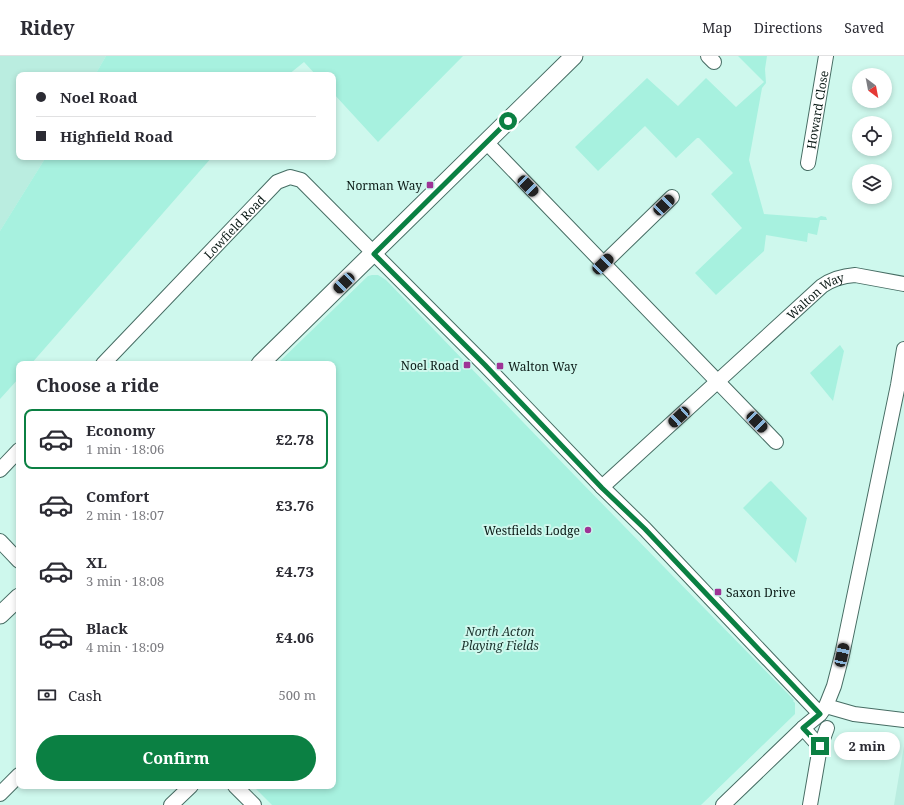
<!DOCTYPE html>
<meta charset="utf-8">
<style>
body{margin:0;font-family:"Noto Serif",serif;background:#f7f7f7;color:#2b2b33;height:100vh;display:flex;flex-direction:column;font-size:15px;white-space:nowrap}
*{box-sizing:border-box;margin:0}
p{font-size:13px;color:#7c7c81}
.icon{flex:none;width:22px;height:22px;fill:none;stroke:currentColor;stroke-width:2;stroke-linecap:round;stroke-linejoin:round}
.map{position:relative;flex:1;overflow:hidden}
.details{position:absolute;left:16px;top:305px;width:320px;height:428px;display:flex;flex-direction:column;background:#fff;border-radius:8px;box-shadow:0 2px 6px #0003}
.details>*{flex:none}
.guide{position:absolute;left:16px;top:16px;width:320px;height:88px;border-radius:8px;box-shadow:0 2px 6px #0003;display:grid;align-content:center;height:88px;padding:0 20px;background:#fff}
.needle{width:26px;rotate:148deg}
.controls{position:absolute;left:852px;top:12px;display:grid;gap:8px}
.controls a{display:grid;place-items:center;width:40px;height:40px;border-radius:50%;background:#fff;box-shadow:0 2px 6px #0003;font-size:20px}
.end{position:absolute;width:18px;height:18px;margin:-9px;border:5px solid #0b8043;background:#fff;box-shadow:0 0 0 2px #fff}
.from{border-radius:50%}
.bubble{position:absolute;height:28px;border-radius:14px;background:#fff;box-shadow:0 2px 6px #0003;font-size:13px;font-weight:700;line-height:28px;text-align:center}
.car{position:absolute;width:12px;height:24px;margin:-12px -6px;border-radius:5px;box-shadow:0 0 3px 1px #0007;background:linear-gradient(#222 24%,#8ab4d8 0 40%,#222 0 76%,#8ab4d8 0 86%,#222 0)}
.guide b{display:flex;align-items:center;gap:14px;height:38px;font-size:15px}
.guide b+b{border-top:1px solid #e1e1e2}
.guide i{width:10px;height:10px;background:#2b2b33}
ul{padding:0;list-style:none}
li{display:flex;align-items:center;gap:12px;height:60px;margin:0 8px 6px;padding:0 12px;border:2px solid transparent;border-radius:8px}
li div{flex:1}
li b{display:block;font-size:15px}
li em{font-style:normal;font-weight:700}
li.selected{border-color:#0b8043}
li>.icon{width:36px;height:36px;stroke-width:1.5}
h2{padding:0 20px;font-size:18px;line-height:48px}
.pay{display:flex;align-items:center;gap:10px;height:44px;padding:0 20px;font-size:15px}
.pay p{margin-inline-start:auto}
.cta{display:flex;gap:8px;margin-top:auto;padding:8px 20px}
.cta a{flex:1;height:46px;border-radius:24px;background:#0b8043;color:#fff;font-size:16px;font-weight:700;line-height:46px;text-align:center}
header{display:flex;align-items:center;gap:24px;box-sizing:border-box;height:56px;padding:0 20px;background:#fff;border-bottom:1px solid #e1e1e2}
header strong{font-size:19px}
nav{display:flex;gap:22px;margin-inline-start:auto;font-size:14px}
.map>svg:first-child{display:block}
.built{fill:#baede0}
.green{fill:#a7f1df}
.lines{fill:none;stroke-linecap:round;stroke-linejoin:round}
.minor-casing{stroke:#466c63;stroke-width:16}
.tertiary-casing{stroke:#466c63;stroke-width:19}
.minor{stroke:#fff;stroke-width:14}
.tertiary{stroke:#fff;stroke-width:17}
.route{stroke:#0b8043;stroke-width:5}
.poi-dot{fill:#9e3496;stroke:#cef8ed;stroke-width:1.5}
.labels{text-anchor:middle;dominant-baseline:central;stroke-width:4;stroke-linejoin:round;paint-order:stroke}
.street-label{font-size:12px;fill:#0b1a16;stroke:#cef8ed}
.poi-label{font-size:12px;fill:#0b1a16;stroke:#cef8ed;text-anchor:end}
.park-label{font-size:12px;font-style:italic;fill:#1a302b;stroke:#cef8ed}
</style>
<header>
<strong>Ridey</strong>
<nav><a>Map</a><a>Directions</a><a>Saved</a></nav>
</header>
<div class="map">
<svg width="904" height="749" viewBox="0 0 904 749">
<rect width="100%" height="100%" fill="#cef8ed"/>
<g class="built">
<polygon points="0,0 106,0 95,19 19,19 19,101 46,101 0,175"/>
<polygon points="904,690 904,749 894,749"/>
</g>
<g class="green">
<polygon points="106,0 463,0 378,86 333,37 333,19 316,19 304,6 288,19 95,19"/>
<polygon points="738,0 767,0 765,13 766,27 762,32 749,104 764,158 817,162 821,160 826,161 827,164 820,164 817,179 808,177 807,186 766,179 764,195 716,239 695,217 742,172 711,138 733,117 699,82 697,82 676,102 645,70 598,115 575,91 647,22 678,50 706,22 736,51 764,26"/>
<polygon points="46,101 212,101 31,308 19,308 19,322 0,343 0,175"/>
<polygon points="372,219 378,219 386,224 579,424 794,644 793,645 795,647 795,658 701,749 272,749 253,730 333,730 333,308 277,308 368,220"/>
<polygon points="840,289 844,295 833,345 810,317"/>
<polygon points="771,425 807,462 796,507 743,452 769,426"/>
</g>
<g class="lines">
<defs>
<g id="minor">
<polyline points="708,0 714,6"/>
<polyline points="486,86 776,386"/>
<path id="s1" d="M808,107L826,0"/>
<polyline points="603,208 672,141"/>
<path id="s2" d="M103,308L277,126L290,121L301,124L485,309L602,431L645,473L820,658"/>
<polyline points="0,414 19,394"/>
<path id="s3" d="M602,431L822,230C832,223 842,220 855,219L904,228"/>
<polyline points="0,485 19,505"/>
<polyline points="826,650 854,658 904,664"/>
<polyline points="803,672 820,691 810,749"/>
<polyline points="820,691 827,672"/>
<polyline points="235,730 254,749"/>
<polyline points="0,738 19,719"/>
<polyline points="171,749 191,730"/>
<polyline points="723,749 803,672 820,658 826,650 834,630 842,599 898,329 904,293"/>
</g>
<g id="tertiary">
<polyline points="260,308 574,0"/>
<polyline points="0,559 19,541"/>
</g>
</defs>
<use href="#minor" class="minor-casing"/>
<use href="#tertiary" class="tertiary-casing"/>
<use href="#minor" class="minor"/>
<use href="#tertiary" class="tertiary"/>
</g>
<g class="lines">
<polyline class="route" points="508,65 374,198 485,309 602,432 645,473 820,658 803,672 820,690"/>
</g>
<g class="poi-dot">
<rect x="426" y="125" width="8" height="8" rx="2"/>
<rect x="463" y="305" width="8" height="8" rx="2"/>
<rect x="496" y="306" width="8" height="8" rx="2"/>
<circle cx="588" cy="474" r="4"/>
<rect x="714" y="532" width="8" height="8" rx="2"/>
</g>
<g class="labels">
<g class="street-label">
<text stroke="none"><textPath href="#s1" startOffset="54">Howard Close</textPath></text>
<text stroke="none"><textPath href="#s2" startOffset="190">Lowfield Road</textPath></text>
<text stroke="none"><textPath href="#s3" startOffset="287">Walton Way</textPath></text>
</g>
<g class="poi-label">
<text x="422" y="129">Norman Way</text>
<text x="459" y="309">Noel Road</text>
<text x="508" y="310" text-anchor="start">Walton Way</text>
<text x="580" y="474">Westfields Lodge</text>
<text x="726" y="536" text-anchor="start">Saxon Drive</text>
</g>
<g class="park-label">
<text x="500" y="575">North Acton<tspan x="500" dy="14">Playing Fields</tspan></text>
</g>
</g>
</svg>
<div class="controls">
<a><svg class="needle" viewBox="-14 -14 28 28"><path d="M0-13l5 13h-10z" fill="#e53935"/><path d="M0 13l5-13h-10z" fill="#7c7c81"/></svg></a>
<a><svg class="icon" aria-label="locate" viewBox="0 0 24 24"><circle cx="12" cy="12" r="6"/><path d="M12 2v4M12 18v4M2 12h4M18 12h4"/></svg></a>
<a><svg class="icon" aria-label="layers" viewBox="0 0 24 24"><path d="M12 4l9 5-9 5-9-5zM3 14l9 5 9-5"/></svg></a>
</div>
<i class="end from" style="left:508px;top:65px"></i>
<i class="end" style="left:820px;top:690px"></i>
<div class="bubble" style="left:834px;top:676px;width:66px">2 min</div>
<i class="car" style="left:528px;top:130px;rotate:136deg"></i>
<i class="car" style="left:664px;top:149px;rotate:46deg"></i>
<i class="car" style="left:603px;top:208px;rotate:46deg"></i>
<i class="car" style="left:344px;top:227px;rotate:226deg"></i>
<i class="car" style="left:679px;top:361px;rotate:227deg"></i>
<i class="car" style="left:757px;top:366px;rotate:136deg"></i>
<i class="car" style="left:842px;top:599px;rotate:12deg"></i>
<div class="guide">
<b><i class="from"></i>Noel Road</b>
<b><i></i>Highfield Road</b>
</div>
<section class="details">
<h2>Choose a ride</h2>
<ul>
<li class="selected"><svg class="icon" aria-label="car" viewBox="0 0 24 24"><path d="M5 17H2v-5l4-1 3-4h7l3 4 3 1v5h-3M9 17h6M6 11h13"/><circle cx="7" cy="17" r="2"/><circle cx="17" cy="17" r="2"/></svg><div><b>Economy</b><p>1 min · 18:06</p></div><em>£2.78</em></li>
<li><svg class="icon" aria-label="car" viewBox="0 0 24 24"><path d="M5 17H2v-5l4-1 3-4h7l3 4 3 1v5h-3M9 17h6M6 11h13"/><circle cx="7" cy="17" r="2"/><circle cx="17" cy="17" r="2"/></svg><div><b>Comfort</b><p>2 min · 18:07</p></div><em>£3.76</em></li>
<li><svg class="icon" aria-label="car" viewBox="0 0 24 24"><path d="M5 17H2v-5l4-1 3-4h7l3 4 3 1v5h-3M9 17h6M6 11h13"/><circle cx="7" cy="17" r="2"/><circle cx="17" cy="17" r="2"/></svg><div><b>XL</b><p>3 min · 18:08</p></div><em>£4.73</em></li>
<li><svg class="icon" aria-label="car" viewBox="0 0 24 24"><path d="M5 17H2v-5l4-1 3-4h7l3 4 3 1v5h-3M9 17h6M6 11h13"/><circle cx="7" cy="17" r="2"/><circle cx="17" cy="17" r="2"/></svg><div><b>Black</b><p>4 min · 18:09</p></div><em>£4.06</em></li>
</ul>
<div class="pay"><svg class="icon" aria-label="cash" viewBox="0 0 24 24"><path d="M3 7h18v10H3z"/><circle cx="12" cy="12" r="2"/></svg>Cash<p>500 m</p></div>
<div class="cta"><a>Confirm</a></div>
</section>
</div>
